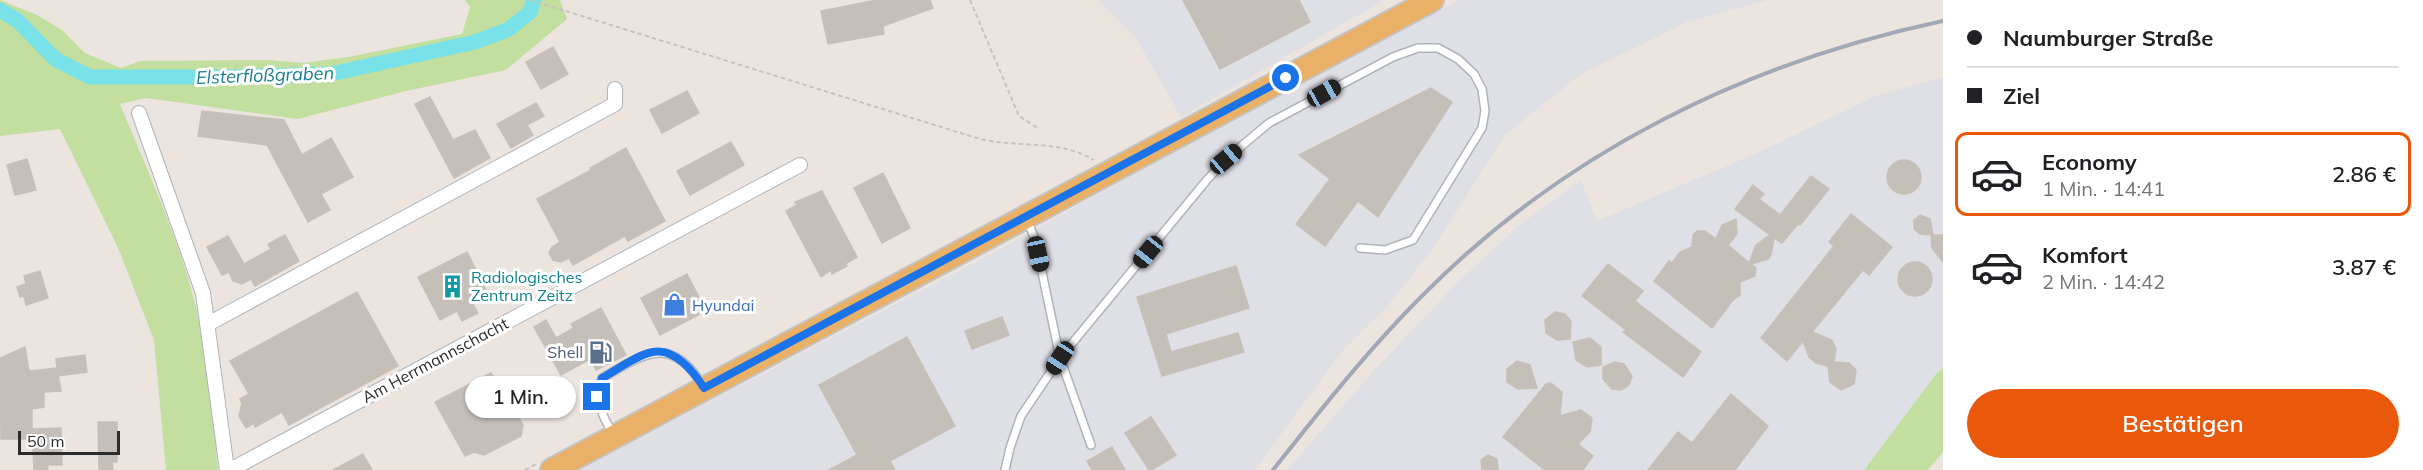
<!DOCTYPE html>
<html lang="de">
<meta charset="utf-8">
<style>
body{margin:0;font-family:Mulish,sans-serif;background:#f2f2f2;color:#202124;height:100vh;display:flex;flex-direction:column;font-size:22px;white-space:nowrap}
*{box-sizing:border-box;margin:0}
p{font-size:20px;color:#757577}
.icon{flex:none;width:33px;height:33px;fill:none;stroke:currentColor;stroke-width:2;stroke-linecap:round;stroke-linejoin:round}
.map{position:relative;flex:1;overflow:hidden}
.side{display:flex;flex-direction:column;background:#fff;width:480px}
.side>*{flex:none}
.top-card{display:grid;align-content:center;height:132px;padding:0 24px;background:#fff}
.scale{position:absolute;left:18px;bottom:15px;width:102px;box-sizing:border-box;padding-left:6px;border:3px solid #2c2c2c;border-top:0;font-size:16px;line-height:21px;white-space:nowrap;color:#2c2c2c;-webkit-text-stroke:4px #fff;paint-order:stroke}
.end{position:absolute;width:27px;height:27px;margin:-14px;border:8px solid #1a73e8;background:#fff;box-shadow:0 0 0 3px #fff}
.from{border-radius:50%}
.bubble{position:absolute;height:42px;border-radius:21px;background:#fff;box-shadow:0 2px 4px #0004;font-size:20px;font-weight:600;line-height:42px;text-align:center}
.car{position:absolute;width:18px;height:36px;margin:-18px -9px;border-radius:8px;box-shadow:0 0 4px 2px #0007;background:linear-gradient(#222 24%,#8ab4d8 0 40%,#222 0 76%,#8ab4d8 0 86%,#222 0)}
.top-card b{display:flex;align-items:center;gap:21px;height:57px;font-size:22px}
.top-card b+b{border-top:2px solid #e0e0e0}
.top-card i{width:15px;height:15px;background:#202124}
ul{padding:0;list-style:none}
li{display:flex;align-items:center;gap:18px;height:84px;margin:0 12px 9px;padding:0 12px;border:3px solid transparent;border-radius:12px}
li div{flex:1}
li b{display:block;font-size:22px}
li em{font-style:normal;font-weight:600}
li.current{border-color:#ea580c}
li>.icon{width:54px;height:54px;stroke-width:1.5}
.cta{display:flex;gap:12px;margin-top:auto;padding:12px 24px}
.cta a{flex:1;height:69px;border-radius:36px;background:#ea580c;color:#fff;font-size:24px;font-weight:600;line-height:69px;text-align:center}
main{display:flex;flex:1;min-height:0}
.map>svg:first-child{display:block}
.industrial{fill:#dfdfe6}
.green{fill:#c2df9f}
.lines{fill:none;stroke-linecap:round;stroke-linejoin:round}
.canal{stroke:#79e1e8;stroke-width:15}
.building{fill:#c5bfba;stroke:#c8bfb8;stroke-width:1.5}
.lane-casing{stroke:#afb4bb;stroke-width:10}
.street-casing{stroke:#afb4bb;stroke-width:16}
.primary-casing{stroke:#c4c4c4;stroke-width:26}
.path{stroke:#c4c4c4;stroke-width:2;stroke-dasharray:4.5 3;stroke-linecap:butt}
.lane{stroke:#fff;stroke-width:7}
.street{stroke:#fff;stroke-width:14}
.primary{stroke:#e9b068;stroke-width:22}
.rail{stroke:#a2a8b5;stroke-width:4}
.route{stroke:#1a73e8;stroke-width:8}
.labels{text-anchor:middle;dominant-baseline:central;stroke-width:6;stroke-linejoin:round;paint-order:stroke}
.culture-label{font-size:16px;fill:#0d838f;stroke:#fff;text-anchor:start}
.shop-label{font-size:16px;fill:#366cbe;stroke:#fff;text-anchor:start}
.service-label{font-size:16px;fill:#4e5e75;stroke:#fff;text-anchor:end}
.street-label{font-size:16px;fill:#2c2c2c;stroke:#fff}
.water-label{font-size:18px;font-style:italic;fill:#167e8f;stroke:#fff}
</style>
<main>
<div class="map">
<svg width="1943" height="470" viewBox="0 0 1943 470">
<rect width="100%" height="100%" fill="#ece4df"/>
<g class="industrial">
<polygon points="1098,0 1384,0 1181,117 1136,38"/>
<polygon points="1459,0 1767,0 1687,22 1581,74 1505,135 1431,251 1386,308 1342,351 1255,470 580,470 991,254 1185,146"/>
<polygon points="1943,77 1943,368 1936,374 1864,470 1287,470 1371,374 1460,280 1521,224 1581,180 1597,221 1755,154 1873,97"/>
</g>
<g class="green">
<path d="M0,0L37,15L62,30L85,53L121,68L140,61L269,60L303,63L348,57L462,34L470,7L465,0H560L567,19L506,70L406,91L298,119L146,98L120,104C150,177 185,251 201,329C210,372 213,425 218,470H166L154,340L119,250L60,129L0,136Z"/>
<polygon points="1943,368 1943,452 1928,470 1864,470 1936,374"/>
</g>
<g class="lines">
<polyline class="canal" points="0,10 18,21 55,59 90,77 228,77 331,74 475,42 509,29 530,12 534,0"/>
</g>
<g class="building">
<polygon points="877,0 930,0 933,8 883,26 884,34 828,44 821,11"/>
<polygon points="1183,0 1299,0 1310,22 1220,69"/>
<polygon points="553,47 568,74 541,89 526,62"/>
<polygon points="1431,88 1452,102 1378,217 1358,201 1325,246 1296,224 1330,179 1299,155"/>
<polygon points="687,91 699,113 662,133 650,110"/>
<polygon points="430,97 453,140 475,130 490,158 454,178 415,104"/>
<polygon points="536,103 544,116 527,125 533,135 511,148 497,124"/>
<polygon points="202,111 284,120 302,155 331,138 353,177 321,194 330,210 308,222 267,145 198,136"/>
<polygon points="731,142 744,165 690,195 677,171"/>
<polygon points="626,148 665,221 628,241 625,236 573,265 569,258 561,262 553,260 549,253 552,247 560,242 537,199 591,170 590,168"/>
<polygon points="27,159 36,190 15,195 7,165"/>
<circle cx="1904" cy="177" r="17"/>
<polygon points="883,173 910,228 882,243 854,188"/>
<polygon points="1811,176 1829,189 1800,225 1798,224 1782,243 1774,238 1771,255 1768,259 1751,264 1756,268 1755,276 1740,282 1740,295 1733,300 1712,328 1654,281 1669,261 1672,263 1680,252 1692,247 1693,235 1697,231 1705,231 1716,239 1722,225 1736,219 1737,234 1728,245 1749,263 1756,245 1770,235 1735,209 1753,185 1764,194 1759,199 1780,215"/>
<polygon points="822,191 857,257 845,264 847,266 832,274 831,270 821,277 786,211 797,205 795,202"/>
<polygon points="1851,214 1892,247 1869,275 1863,270 1812,332 1832,340 1836,349 1834,362 1849,363 1856,370 1854,384 1841,390 1830,382 1828,366 1816,363 1809,357 1803,341 1787,361 1761,338 1834,246 1829,242"/>
<polygon points="1920,215 1930,219 1933,235 1920,234 1914,229 1914,220"/>
<polygon points="285,235 299,261 255,286 251,279 242,284 233,281 229,272 222,275 207,247 228,236 244,264 271,249 268,244"/>
<polygon points="1931,235 1943,235 1943,262 1932,248"/>
<polygon points="467,252 488,294 472,303 478,313 462,321 457,311 440,320 418,277"/>
<circle cx="1915" cy="279" r="17"/>
<polygon points="1608,264 1643,291 1635,301 1701,352 1683,377 1623,332 1626,330 1582,296"/>
<polygon points="1236,266 1249,308 1166,334 1171,352 1238,333 1244,352 1162,376 1137,297"/>
<polygon points="40,271 48,298 26,305 24,296 20,297 17,287 26,284 24,276"/>
<polygon points="687,274 706,311 660,335 641,298"/>
<polygon points="357,292 398,366 289,425 282,412 255,427 254,423 246,428 239,416 242,403 240,399 249,394 230,361"/>
<polygon points="601,308 626,355 596,370 590,359 561,375 534,327 546,320 556,338 574,328 571,324"/>
<polygon points="1555,312 1565,314 1571,321 1570,339 1557,340 1546,333 1545,320"/>
<polygon points="1002,317 1009,335 972,349 965,331"/>
<polygon points="907,337 955,426 890,461 895,470 829,470 857,455 819,385"/>
<polygon points="1590,338 1601,347 1601,365 1587,367 1576,360 1573,342"/>
<polygon points="25,347 29,371 57,368 61,391 44,392 44,407 32,409 32,439 1,439 0,358"/>
<polygon points="85,355 87,372 58,376 56,359"/>
<polygon points="1517,361 1530,365 1537,388 1518,389 1507,382 1507,369"/>
<polygon points="1615,362 1624,364 1632,376 1629,385 1621,390 1612,389 1603,379 1603,367"/>
<polygon points="491,373 523,425 521,436 484,455 474,452 465,456 435,402"/>
<polygon points="1551,383 1562,392 1560,416 1581,410 1592,418 1590,432 1578,444 1593,456 1583,470 1545,470 1503,437 1546,384"/>
<polygon points="1731,394 1768,426 1735,470 1648,470 1678,432 1692,443"/>
<polygon points="1151,417 1176,455 1152,470 1149,470 1125,433"/>
<polygon points="98,422 117,422 117,462 112,462 113,470 99,470"/>
<polygon points="61,428 62,465 47,465 48,470 34,470 32,429"/>
<polygon points="1112,447 1125,470 1092,470 1087,461"/>
<polygon points="363,454 372,470 333,470"/>
<polygon points="1488,455 1497,459 1498,470 1482,470 1481,460"/>
</g>
<g class="lines">
<defs>
<g id="lane">
<polyline points="1027,220 1035,239 1060,358 1091,445"/>
<path d="M613,434C600,412 596,403 602,378C644,354 671,333 703,386"/>
<polyline points="1005,470 1010,448 1021,416 1060,358 1206,181 1226,159 1269,123 1393,57 1418,48 1438,48 1458,59 1474,74 1482,89 1485,111 1482,128 1413,240 1385,250 1360,248"/>
</g>
<g id="street">
<polyline points="139,113 203,293 227,470"/>
<polyline points="208,324 615,104 615,89"/>
<polyline points="230,470 800,165"/>
</g>
<polyline id="primary" points="552,470 1432,0"/>
</defs>
<use href="#lane" class="lane-casing"/>
<use href="#street" class="street-casing"/>
<use href="#primary" class="primary-casing"/>
<g class="path">
<path d="M530,0L980,139C1018,148 1059,139 1094,160"/>
<polyline points="970,0 1019,116 1039,129"/>
<polyline points="525,470 536,464"/>
</g>
<use href="#lane" class="lane"/>
<use href="#street" class="street"/>
<use href="#primary" class="primary"/>
<path class="rail" d="M1273,470C1322,408 1371,346 1427,291C1568,150 1749,62 1943,21"/>
</g>
<g class="lines">
<path class="route" d="M597,397L602,378C617,370 636,355 653,352C675,348 694,372 704,388L1286,78"/>
</g>
<defs>
<symbol id="building-bare" viewBox="-9 -9 18 18"><path d="M-4-6H4V6H1V3H-1V6H-4ZM-2.5-4.3h1.7v1.8h-1.7ZM.8-4.3h1.7v1.8H.8ZM-2.5-1h1.7V.8h-1.7ZM.8-1h1.7V.8H.8Z" fill="#0f9aa8" stroke="#fff" stroke-width="2.5" paint-order="stroke"/></symbol>
<symbol id="shop-bare" viewBox="-9 -9 18 18"><path d="M-5-2.5h2.3a2.7 3.5 0 0 1 5.4 0H5L5.5 6h-11ZM-1.5-2.5h3a1.5 2.3 0 0 0-3 0Z" fill="#3f7fe0" stroke="#fff" stroke-width="2.5" paint-order="stroke"/></symbol>
<symbol id="fuel-bare" viewBox="-9 -9 18 18"><path d="M-5.5-6h7V0h2V4h1.3V-2.5L3-4.5l.8-.8L6-3V5H2.5V1h-1V6h-7ZM-4.2-4.7v3.2H.2V-4.7Z" fill="#5c6f8a" stroke="#fff" stroke-width="2.5" paint-order="stroke"/></symbol>
</defs>
<g fill-rule="evenodd">
<use href="#building-bare" x="436" y="270" width="33" height="33"/>
<use href="#shop-bare" x="658" y="288" width="33" height="33"/>
<use href="#fuel-bare" x="584" y="336" width="33" height="33"/>
</g>
<g class="labels">
<g class="culture-label">
<text x="471" y="277">Radiologisches<tspan x="471" dy="18">Zentrum Zeitz</tspan></text>
</g>
<g class="shop-label">
<text x="692" y="305">Hyundai</text>
</g>
<g class="service-label">
<text x="583" y="352">Shell</text>
</g>
<g class="street-label">
<text transform="translate(435 360) rotate(-28)">Am Herrmannschacht</text>
</g>
<g class="water-label">
<text transform="translate(265 75) rotate(-2)">Elsterfloßgraben</text>
</g>
</g>
</svg>
<div class="scale">50 m</div>
<i class="end from" style="left:1286px;top:78px"></i>
<i class="end" style="left:597px;top:397px"></i>
<div class="bubble" style="left:465px;top:376px;width:111px">1 Min.</div>
<i class="car" style="left:1324px;top:93px;rotate:61deg"></i>
<i class="car" style="left:1226px;top:159px;rotate:50deg"></i>
<i class="car" style="left:1148px;top:252px;rotate:219deg"></i>
<i class="car" style="left:1038px;top:254px;rotate:168deg"></i>
<i class="car" style="left:1060px;top:358px;rotate:213deg"></i>
</div>
<section class="side">
<div class="top-card">
<b><i class="from"></i>Naumburger Straße</b>
<b><i></i>Ziel</b>
</div>
<ul>
<li class="current"><svg class="icon" aria-label="car" viewBox="0 0 24 24"><path d="M5 17H2v-5l4-1 3-4h7l3 4 3 1v5h-3M9 17h6M6 11h13"/><circle cx="7" cy="17" r="2"/><circle cx="17" cy="17" r="2"/></svg><div><b>Economy</b><p>1 Min. · 14:41</p></div><em>2.86 €</em></li>
<li><svg class="icon" aria-label="car" viewBox="0 0 24 24"><path d="M5 17H2v-5l4-1 3-4h7l3 4 3 1v5h-3M9 17h6M6 11h13"/><circle cx="7" cy="17" r="2"/><circle cx="17" cy="17" r="2"/></svg><div><b>Komfort</b><p>2 Min. · 14:42</p></div><em>3.87 €</em></li>
</ul>
<div class="cta"><a>Bestätigen</a></div>
</section>
</main>
